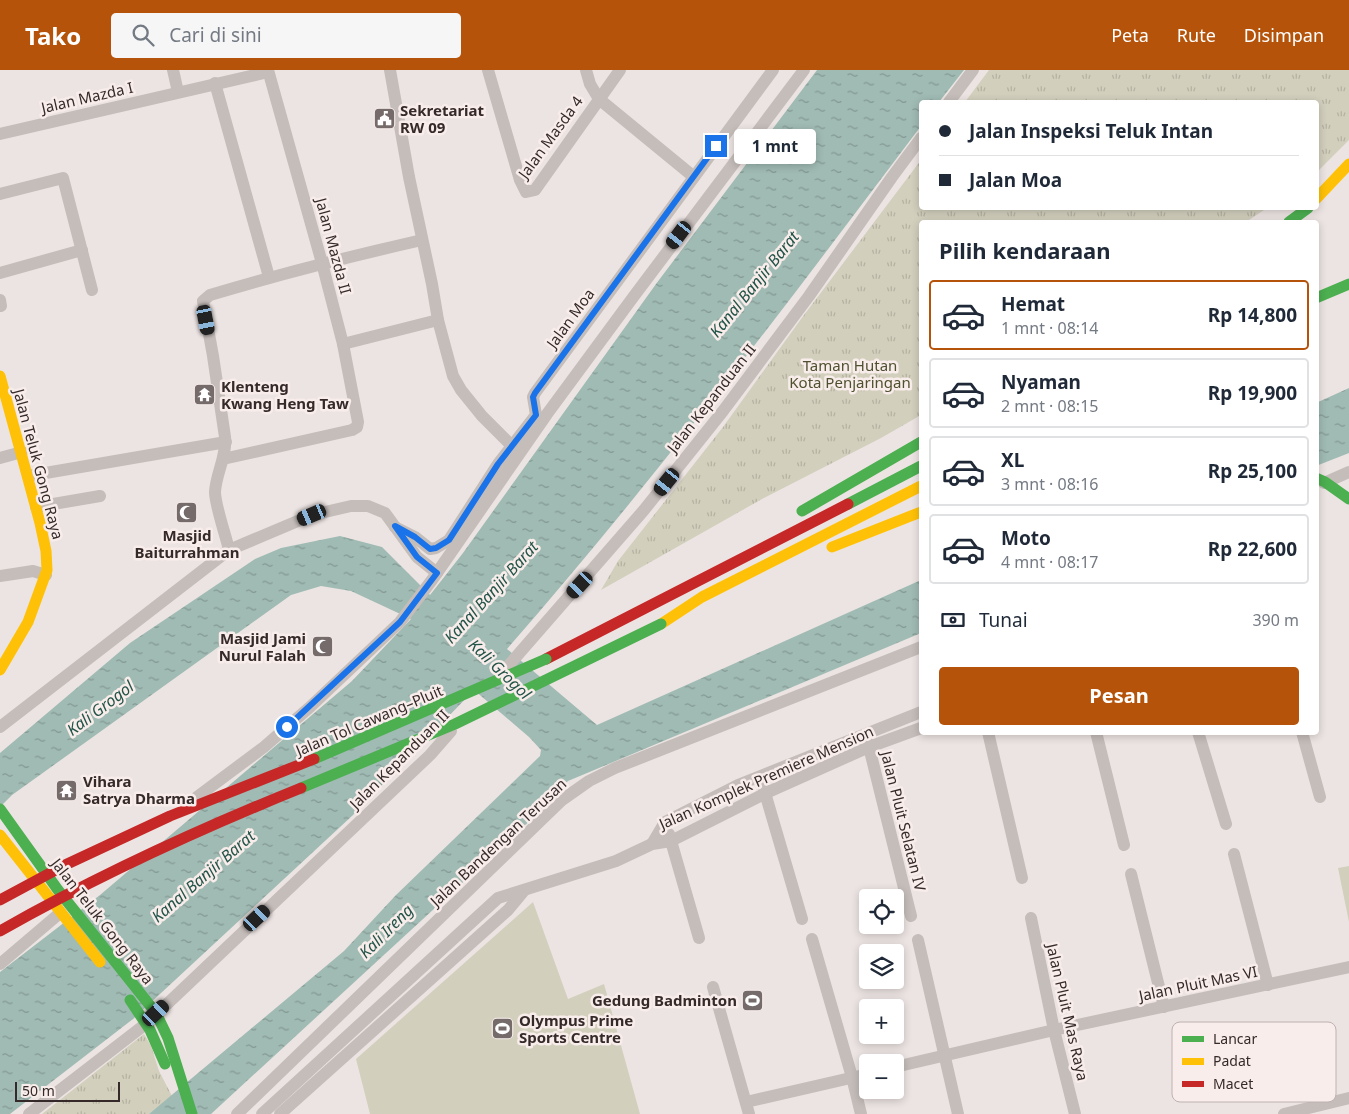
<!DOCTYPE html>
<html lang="id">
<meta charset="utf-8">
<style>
body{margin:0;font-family:"Noto Sans",sans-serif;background:#f6f6f7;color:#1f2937;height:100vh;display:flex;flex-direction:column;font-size:19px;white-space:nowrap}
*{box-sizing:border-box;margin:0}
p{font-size:16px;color:#747a83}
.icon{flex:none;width:28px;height:28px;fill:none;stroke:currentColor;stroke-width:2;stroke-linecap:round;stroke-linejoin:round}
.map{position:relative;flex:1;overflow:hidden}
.drawer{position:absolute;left:919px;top:150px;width:400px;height:515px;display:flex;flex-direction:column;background:#fff;border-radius:5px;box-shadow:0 2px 8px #0003}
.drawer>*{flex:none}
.banner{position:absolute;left:919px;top:30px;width:400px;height:110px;border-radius:5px;box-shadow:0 2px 8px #0003;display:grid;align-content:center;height:110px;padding:0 20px;background:#fff}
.controls{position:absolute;left:859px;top:819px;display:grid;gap:10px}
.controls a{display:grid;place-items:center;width:45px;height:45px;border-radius:5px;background:#fff;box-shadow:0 2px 8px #0003;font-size:25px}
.scale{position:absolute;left:15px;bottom:12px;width:105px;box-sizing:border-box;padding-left:5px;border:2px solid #352a29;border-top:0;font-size:14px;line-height:18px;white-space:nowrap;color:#352a29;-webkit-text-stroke:4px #f8edea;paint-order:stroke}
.end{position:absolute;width:22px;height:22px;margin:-11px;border:6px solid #1a73e8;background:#fff;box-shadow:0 0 0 2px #fff}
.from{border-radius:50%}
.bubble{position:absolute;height:35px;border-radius:5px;background:#fff;box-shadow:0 2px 8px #0003;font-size:16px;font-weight:700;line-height:35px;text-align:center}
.car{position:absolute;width:15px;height:30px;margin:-15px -8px;border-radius:6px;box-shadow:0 0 4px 1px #0007;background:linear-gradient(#222 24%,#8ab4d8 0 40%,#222 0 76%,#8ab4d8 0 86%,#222 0)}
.banner b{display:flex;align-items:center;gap:18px;height:48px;font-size:19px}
.banner b+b{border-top:1px solid #e0e1e3}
.banner i{width:12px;height:12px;background:#1f2937}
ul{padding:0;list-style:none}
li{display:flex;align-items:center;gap:15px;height:70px;margin:0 10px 8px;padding:0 10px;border:2px solid #e0e1e3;border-radius:5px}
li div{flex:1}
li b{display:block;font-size:19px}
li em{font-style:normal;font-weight:700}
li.current{border-color:#b45309}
li>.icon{width:45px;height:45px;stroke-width:1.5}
h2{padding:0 20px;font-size:22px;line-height:60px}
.pay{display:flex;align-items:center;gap:12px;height:55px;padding:0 20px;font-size:19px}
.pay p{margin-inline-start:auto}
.action{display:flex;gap:10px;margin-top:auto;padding:10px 20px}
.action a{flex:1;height:58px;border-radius:5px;background:#b45309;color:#fff;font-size:20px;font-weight:700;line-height:58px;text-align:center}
header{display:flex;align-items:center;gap:30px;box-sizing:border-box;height:70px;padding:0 25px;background:#b45309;color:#fff}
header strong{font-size:24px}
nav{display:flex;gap:28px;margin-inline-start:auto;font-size:18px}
.search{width:350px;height:45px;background:#f6f6f7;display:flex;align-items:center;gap:12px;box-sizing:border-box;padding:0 18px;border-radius:5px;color:#747a83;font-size:19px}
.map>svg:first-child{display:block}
.grass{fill:url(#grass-tufts)}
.garden{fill:#d2cfbd}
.water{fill:url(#water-ripples)}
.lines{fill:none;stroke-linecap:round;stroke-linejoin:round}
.street{stroke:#c5bdba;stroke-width:12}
.fast{stroke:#4caf50;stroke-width:11}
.slow{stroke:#ffc107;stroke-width:11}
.jam{stroke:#c62828;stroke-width:11}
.fast-bridge{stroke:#4caf50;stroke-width:11}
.jam-bridge{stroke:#c62828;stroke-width:11}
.route{stroke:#1a73e8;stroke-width:6}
.labels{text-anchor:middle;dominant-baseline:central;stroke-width:5;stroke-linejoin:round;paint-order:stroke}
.street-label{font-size:15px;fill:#352a29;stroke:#f8edea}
.poi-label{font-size:15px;font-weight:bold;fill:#352a29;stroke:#f8edea;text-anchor:start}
.park-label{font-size:15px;fill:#4e512f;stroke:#f8edea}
.water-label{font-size:16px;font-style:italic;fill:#225349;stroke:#f8edea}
.key{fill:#f8edea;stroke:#beb2b0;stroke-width:1}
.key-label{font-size:14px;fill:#352a29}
</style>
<header>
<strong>Tako</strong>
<div class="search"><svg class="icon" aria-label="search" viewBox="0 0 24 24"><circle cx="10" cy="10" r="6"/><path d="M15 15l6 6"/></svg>Cari di sini</div>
<nav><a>Peta</a><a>Rute</a><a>Disimpan</a></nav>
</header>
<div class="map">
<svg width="1349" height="1044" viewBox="0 0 1349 1044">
<defs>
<pattern id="grass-tufts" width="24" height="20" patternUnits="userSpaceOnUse" patternTransform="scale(1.25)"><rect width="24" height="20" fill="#d2cfbd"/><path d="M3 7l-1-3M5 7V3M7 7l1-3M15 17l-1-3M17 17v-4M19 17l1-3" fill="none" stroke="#b5b2a2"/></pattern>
<pattern id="water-ripples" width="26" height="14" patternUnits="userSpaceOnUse" patternTransform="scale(1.25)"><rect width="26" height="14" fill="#a0bbb4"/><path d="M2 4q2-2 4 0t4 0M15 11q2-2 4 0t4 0" fill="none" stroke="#839892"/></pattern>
</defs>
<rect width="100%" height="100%" fill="#ece4e2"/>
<g class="grass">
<polygon points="989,0 1349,0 1349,70 1316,103 1316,32 965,32"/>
<polygon points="921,90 921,138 1267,138 1246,152 921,152 921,345 881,368 762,429 601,520 618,491 723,357 801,249"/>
<polygon points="144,964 151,976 159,1001 172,1026 149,1044 42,1044"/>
</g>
<g class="garden">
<polygon points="1349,796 1349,852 1338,798"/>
<polygon points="533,832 568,929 604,914 640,1044 370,1044 356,989"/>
</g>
<g class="water">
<path d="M817,0H964L939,32H921V56C787,234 654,411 507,579L597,655L921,510V563L568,711L535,746L211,1044H149L344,881L396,825L540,686L541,680L529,667L474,620L353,745L133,949L10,1044H0V902L100,825L352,611L411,549L351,521L321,516L291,525L12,725L0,737V683L130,573L255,489L281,478L340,466L382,477L430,525L463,483L656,214Z"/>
<polygon points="1349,318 1349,383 1316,396 1316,333"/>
</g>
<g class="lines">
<g class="street">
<polyline points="173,0 178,22"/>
<polyline points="390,0 409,107 432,214 438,250 453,306 461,320 482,346 512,376"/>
<polyline points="488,0 520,110 526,122 535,120 620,0"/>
<polyline points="586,0 590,14 599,29 694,107"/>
<polyline points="215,13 269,207"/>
<polyline points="949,32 973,0"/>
<polyline points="0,64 268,2"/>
<polyline points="0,124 63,108 92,220"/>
<polyline points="0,203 82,180"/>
<polyline points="0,230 1,236"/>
<polyline points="343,274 438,250"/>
<polyline points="0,388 22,382"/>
<polyline points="223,389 352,360 357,357 358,352 343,274 322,193 268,0"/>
<polyline points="28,406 226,372"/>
<polyline points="1324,413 1349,402"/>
<polyline points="36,437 100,426"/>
<polyline points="395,457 415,467 430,479 436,478 449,470 498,394 536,345 533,327 535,323 773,0"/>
<path d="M229,480C226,466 215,435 215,422C216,403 227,386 225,367L213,286L203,231L210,225C280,204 351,186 422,170"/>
<polyline points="0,506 33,501 46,505"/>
<polyline points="502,603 644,440 723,341 809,226 892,107 921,68"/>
<polyline points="0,657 229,480 312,445 351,436 368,436 385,443 417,487 437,503"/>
<polyline points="988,662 1022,808"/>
<polyline points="1096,662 1124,775"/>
<polyline points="1198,662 1226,754"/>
<polyline points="1302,662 1320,727"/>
<polyline points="866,669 869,677 911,846"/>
<polyline points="763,716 802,849"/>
<polyline points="197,727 264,677 310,637 400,552 432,510 547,344 634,226 804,0"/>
<polyline points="669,764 699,868"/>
<polyline points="652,774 665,752 738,715 921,642"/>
<polyline points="1234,784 1268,915"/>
<polyline points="1131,804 1164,937"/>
<polyline points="1031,848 1054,960 1075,1044"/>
<polyline points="812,869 852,1007 861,1044"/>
<polyline points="918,870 958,1044"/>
<polyline points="0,894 60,843"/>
<polyline points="713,917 749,1044"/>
<polyline points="895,997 1054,960 1349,897"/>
<polyline points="746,1032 868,1004"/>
<polyline points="29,1044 147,953 430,685 451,661"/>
<polyline points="237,1044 562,730 589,711 615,698 921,577"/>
<polyline points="262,1044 498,828 616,791 652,774 671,771 766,723 869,677 921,658"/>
<polyline points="280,1044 508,840 523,822"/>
<polyline points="1284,1044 1349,1028"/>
</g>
<g class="fast">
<polyline points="1289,152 1308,138"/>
<polyline points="1316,228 1349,214"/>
<polyline points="848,434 921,396"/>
<polyline points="802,441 921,372"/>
<polyline points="0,739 58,820 156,943 168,968 192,1044"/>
<polyline points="130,930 150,960 165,994"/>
</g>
<g class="slow">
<polyline points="1316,129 1349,94"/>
<polyline points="0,306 40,453 46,481 47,500 28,552 0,600"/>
<polyline points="832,477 921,442"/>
<polyline points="661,554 702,527 921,416"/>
<polyline points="0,765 100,892"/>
</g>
<polyline class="jam" points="546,589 848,434"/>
<g class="fast-bridge">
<polyline points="1316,408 1325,412 1349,429"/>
<polyline points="314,689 546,589"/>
<polyline points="301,718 455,654 661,554"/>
</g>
<g class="jam-bridge">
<polyline points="0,830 65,795 170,746 314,689"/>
<path d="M0,861C97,806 197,760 301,718"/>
</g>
</g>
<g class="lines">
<polyline class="route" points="287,657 400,552 437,503 417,487 395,456 415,467 430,479 436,478 449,470 498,394 536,345 533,327 535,323 716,76"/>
</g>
<defs>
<symbol id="civic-square" viewBox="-11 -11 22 22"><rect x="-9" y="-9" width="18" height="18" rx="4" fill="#756b6a" stroke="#f8edea"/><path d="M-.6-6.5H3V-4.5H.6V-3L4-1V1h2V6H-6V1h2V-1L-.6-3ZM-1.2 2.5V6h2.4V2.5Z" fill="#fff"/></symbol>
<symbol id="temple-square" viewBox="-11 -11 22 22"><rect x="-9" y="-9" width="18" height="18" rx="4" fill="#756b6a" stroke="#f8edea"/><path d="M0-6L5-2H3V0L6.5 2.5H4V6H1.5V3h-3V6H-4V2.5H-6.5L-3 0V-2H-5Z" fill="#fff"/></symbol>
<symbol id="mosque-square" viewBox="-11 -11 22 22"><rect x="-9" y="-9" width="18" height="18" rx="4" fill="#756b6a" stroke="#f8edea"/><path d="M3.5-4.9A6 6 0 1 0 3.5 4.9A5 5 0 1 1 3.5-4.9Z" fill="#fff"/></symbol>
<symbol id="stadium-square" viewBox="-11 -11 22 22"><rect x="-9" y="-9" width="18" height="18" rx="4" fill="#756b6a" stroke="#f8edea"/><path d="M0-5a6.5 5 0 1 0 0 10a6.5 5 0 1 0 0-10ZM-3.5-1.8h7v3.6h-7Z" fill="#fff"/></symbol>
</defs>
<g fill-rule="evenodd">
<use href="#civic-square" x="372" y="36" width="25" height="25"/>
<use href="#temple-square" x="192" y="312" width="25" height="25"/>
<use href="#mosque-square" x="174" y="430" width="25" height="25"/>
<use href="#mosque-square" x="310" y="564" width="25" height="25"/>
<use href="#temple-square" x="54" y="708" width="25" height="25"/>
<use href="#stadium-square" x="740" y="918" width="25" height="25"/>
<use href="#stadium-square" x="490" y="946" width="25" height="25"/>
</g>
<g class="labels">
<g class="street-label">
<text transform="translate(87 27) rotate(-13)">Jalan Mazda I</text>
<text transform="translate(550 67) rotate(-54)">Jalan Masda 4</text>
<text transform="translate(334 176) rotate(75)">Jalan Mazda II</text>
<text transform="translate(570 248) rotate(-54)">Jalan Moa</text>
<text transform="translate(711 328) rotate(-52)">Jalan Kepanduan II</text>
<text transform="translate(39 394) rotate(75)">Jalan Teluk Gong Raya</text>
<text transform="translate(369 650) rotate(-23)">Jalan Tol Cawang–Pluit</text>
<text transform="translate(399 689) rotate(-45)">Jalan Kepanduan II</text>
<text transform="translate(766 707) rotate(-24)">Jalan Komplek Premiere Mension</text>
<text transform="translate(904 751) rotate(76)">Jalan Pluit Selatan IV</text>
<text transform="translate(498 772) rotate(-43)">Jalan Bandengan Terusan</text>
<text transform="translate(103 851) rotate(52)">Jalan Teluk Gong Raya</text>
<text transform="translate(1198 913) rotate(-12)">Jalan Pluit Mas VI</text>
<text transform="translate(1068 942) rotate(77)">Jalan Pluit Mas Raya</text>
</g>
<g class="poi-label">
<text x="400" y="40">Sekretariat<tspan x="400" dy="17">RW 09</tspan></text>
<text x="221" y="316">Klenteng<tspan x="221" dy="17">Kwang Heng Taw</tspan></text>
<text x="187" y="465" text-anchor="middle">Masjid<tspan x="187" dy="17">Baiturrahman</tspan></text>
<text x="306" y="568" text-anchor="end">Masjid Jami<tspan x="306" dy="17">Nurul Falah</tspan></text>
<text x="83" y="711">Vihara<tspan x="83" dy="17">Satrya Dharma</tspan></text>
<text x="737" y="930" text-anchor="end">Gedung Badminton</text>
<text x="519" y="950">Olympus Prime<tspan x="519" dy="17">Sports Centre</tspan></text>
</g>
<g class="park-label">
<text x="850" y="295">Taman Hutan<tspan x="850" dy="17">Kota Penjaringan</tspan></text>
</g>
<g class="water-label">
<text transform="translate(754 214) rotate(-51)">Kanal Banjir Barat</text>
<text transform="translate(491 522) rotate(-48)">Kanal Banjir Barat</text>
<text transform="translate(500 599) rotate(44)">Kali Grogol</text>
<text transform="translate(100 638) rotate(-37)">Kali Grogol</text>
<text transform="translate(203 806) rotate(-41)">Kanal Banjir Barat</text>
<text transform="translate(386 861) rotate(-45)">Kali Ireng</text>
</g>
</g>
<rect x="1172" y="952" width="164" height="80" rx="8" class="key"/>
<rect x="1182" y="966" width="22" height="6" fill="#4caf50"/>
<rect x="1182" y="988" width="22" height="7" fill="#ffc107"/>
<rect x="1182" y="1011" width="22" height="6" fill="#c62828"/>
<g class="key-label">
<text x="1213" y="974">Lancar</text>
<text x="1213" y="996">Padat</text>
<text x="1213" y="1019">Macet</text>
</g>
</svg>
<div class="controls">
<a><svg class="icon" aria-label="locate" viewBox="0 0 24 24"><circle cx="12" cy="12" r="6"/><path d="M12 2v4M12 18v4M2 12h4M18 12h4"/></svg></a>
<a><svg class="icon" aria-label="layers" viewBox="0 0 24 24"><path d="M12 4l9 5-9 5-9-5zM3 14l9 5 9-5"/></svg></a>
<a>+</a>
<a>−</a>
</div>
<div class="scale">50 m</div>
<i class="end from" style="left:287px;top:657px"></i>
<i class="end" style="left:716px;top:76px"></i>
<div class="bubble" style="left:734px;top:59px;width:82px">1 mnt</div>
<i class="car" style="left:679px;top:165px;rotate:217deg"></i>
<i class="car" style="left:206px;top:250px;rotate:169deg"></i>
<i class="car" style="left:667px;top:412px;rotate:219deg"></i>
<i class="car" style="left:312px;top:445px;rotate:247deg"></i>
<i class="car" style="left:580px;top:515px;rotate:223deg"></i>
<i class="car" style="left:257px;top:848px;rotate:47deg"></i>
<i class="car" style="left:156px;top:943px;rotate:47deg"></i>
<div class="banner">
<b><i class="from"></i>Jalan Inspeksi Teluk Intan</b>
<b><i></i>Jalan Moa</b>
</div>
<section class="drawer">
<h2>Pilih kendaraan</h2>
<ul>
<li class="current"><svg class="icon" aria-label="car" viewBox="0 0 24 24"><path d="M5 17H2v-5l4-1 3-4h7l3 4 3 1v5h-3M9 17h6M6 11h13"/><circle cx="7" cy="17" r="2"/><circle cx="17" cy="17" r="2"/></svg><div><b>Hemat</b><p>1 mnt · 08:14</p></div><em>Rp 14,800</em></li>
<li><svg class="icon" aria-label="car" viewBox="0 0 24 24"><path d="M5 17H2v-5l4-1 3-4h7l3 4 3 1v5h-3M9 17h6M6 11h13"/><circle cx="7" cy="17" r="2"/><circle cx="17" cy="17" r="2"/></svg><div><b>Nyaman</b><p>2 mnt · 08:15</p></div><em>Rp 19,900</em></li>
<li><svg class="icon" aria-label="car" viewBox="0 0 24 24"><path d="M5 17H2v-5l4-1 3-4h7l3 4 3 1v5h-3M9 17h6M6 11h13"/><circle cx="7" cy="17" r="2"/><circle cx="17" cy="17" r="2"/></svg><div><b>XL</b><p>3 mnt · 08:16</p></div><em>Rp 25,100</em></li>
<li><svg class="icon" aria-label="car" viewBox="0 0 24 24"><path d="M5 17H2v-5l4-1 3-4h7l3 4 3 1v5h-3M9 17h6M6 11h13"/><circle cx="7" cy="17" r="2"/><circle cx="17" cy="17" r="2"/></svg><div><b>Moto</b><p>4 mnt · 08:17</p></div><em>Rp 22,600</em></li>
</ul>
<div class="pay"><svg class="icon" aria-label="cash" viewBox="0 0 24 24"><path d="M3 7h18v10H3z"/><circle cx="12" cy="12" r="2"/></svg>Tunai<p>390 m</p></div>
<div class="action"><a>Pesan</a></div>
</section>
</div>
